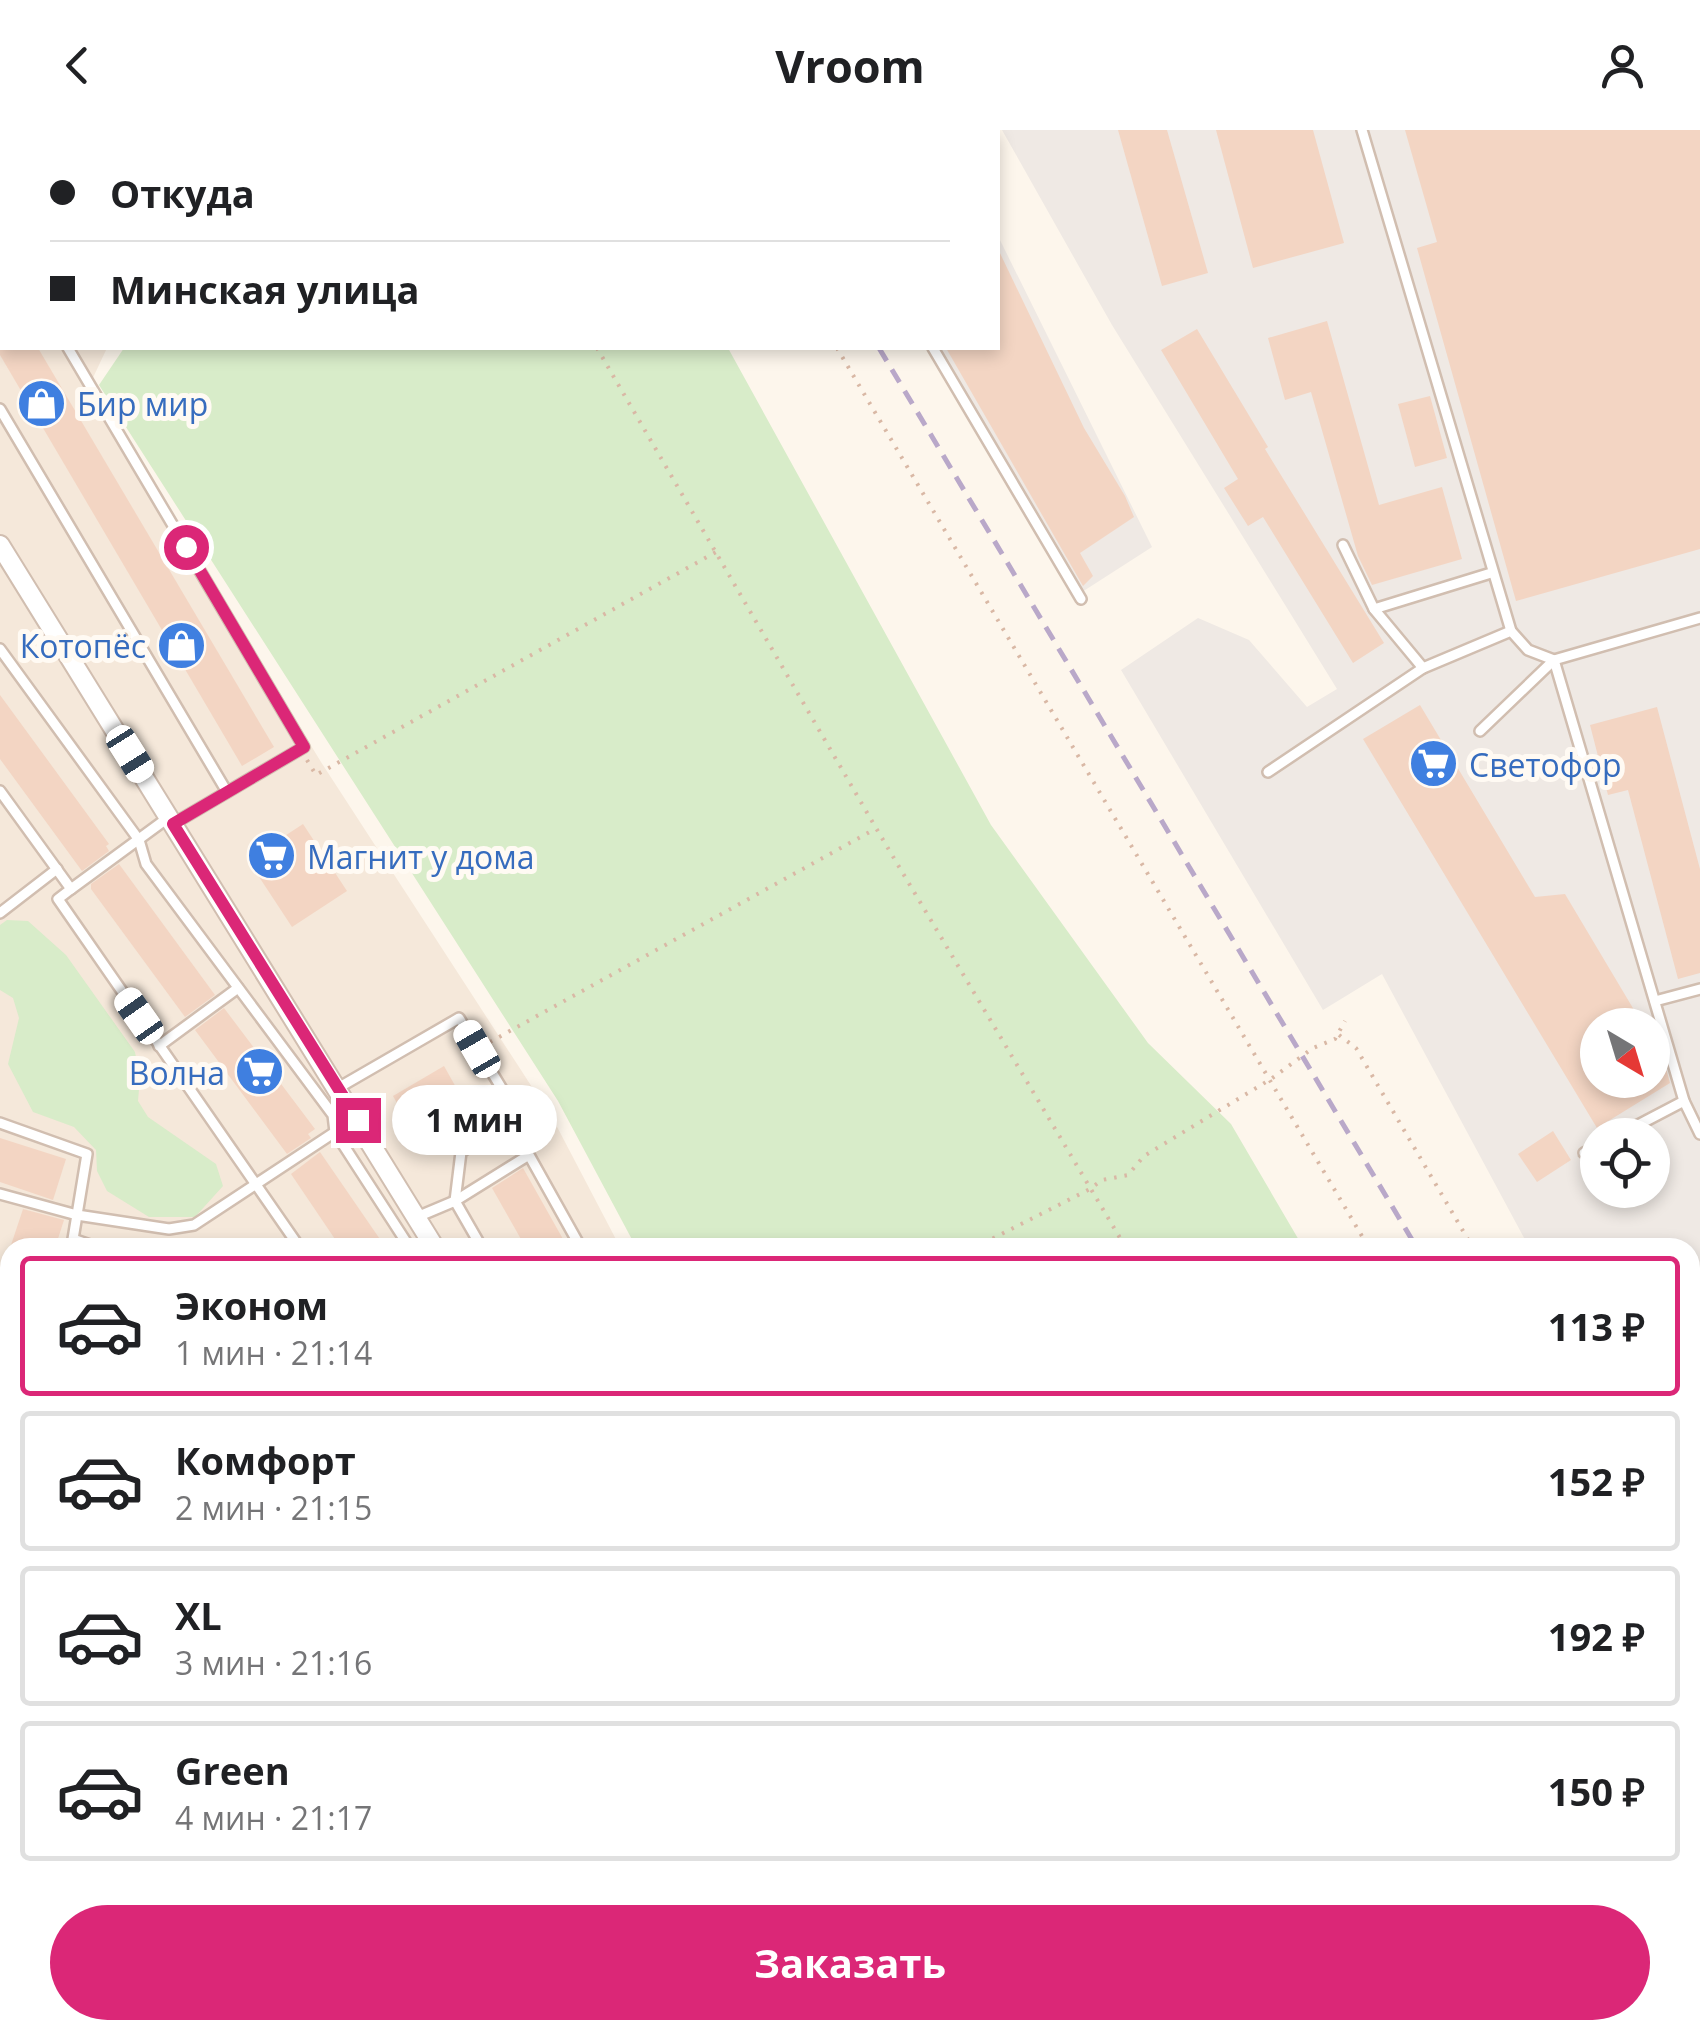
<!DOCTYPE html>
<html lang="ru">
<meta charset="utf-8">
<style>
body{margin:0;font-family:"Open Sans",sans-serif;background:#f6f6f6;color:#202124;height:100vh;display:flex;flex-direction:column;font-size:38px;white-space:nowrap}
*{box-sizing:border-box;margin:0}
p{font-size:32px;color:#757577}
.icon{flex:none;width:55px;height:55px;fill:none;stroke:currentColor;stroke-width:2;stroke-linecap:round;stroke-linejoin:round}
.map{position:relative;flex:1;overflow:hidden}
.details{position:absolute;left:0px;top:1108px;width:1700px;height:802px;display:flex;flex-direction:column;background:#fff;border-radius:30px 30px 0 0;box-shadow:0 5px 15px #0003}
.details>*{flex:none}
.banner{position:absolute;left:0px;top:0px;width:1000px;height:220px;box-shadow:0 5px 15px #0003;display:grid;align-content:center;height:220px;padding:0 50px;background:#fff}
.needle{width:65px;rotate:142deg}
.controls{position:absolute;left:1580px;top:878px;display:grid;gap:20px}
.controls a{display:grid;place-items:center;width:90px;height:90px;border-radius:50%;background:#fff;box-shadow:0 5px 15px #0003;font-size:50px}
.end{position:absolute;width:45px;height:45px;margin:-22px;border:12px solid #db2777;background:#fff;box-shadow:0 0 0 5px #fff}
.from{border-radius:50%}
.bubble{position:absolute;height:70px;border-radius:35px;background:#fff;box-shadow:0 5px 15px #0003;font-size:32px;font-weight:700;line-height:70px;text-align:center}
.car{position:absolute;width:30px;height:60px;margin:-30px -15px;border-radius:12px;box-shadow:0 0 8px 2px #0007;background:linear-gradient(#fff 24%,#345 0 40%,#fff 0 76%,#345 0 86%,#fff 0)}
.banner b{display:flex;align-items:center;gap:35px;height:95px;font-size:38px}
.banner b+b{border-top:2px solid #e0e0e0}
.banner i{width:25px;height:25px;background:#202124}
ul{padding:18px 0 0;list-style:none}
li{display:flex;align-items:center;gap:30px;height:140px;margin:0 20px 15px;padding:0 30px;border:5px solid #e0e0e0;border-radius:10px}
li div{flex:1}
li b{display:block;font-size:38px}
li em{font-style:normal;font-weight:700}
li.on{border-color:#db2777}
li>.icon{width:90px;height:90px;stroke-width:1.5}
.cta{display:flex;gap:20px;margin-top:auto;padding:20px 50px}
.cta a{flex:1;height:115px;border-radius:60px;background:#db2777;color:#fff;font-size:40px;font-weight:700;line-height:115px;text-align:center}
header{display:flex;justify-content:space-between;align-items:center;height:130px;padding:0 50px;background:#fff;font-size:45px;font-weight:700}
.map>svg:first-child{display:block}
.residential{fill:#f5e8da}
.industrial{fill:#efe9e4;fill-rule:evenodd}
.green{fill:#d8ecc9}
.building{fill:#f3d5c3}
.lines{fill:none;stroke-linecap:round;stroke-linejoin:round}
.service-casing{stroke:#d1beb0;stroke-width:14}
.minor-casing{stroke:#d1beb0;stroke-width:22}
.path{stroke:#d9b8a5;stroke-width:4;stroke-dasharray:2.5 8;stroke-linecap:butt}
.service{stroke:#fff;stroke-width:9}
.minor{stroke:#fff;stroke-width:18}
.rail{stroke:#b9a8c9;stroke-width:5;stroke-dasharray:15 10;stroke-linecap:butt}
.route{stroke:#db2777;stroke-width:12}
.labels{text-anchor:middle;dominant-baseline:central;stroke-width:10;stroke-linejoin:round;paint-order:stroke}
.shop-label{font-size:32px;fill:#366cbe;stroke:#fffaf3;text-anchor:start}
</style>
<header><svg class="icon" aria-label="back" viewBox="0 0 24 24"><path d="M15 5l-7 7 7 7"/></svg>Vroom<svg class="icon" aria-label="person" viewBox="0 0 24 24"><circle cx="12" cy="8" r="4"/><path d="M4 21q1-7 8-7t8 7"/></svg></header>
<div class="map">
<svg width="1700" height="1909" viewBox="0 0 1700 1909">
<rect width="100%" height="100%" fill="#fdf6ec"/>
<polygon class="residential" points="0,7 2,218 107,218 90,254 321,632 554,991 620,1117 10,1118 10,1192 0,1180"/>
<g class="industrial">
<path d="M1002,0H1700V1372L1690,1377V1118L1529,1117L1382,844L1323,880L1121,540L1198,488L1249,510L1307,577L1337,559L1112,195ZM1598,895H1652V950H1598ZM1598,1005H1652V1060H1598Z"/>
<polygon points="998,106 1152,417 1082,462 938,218 998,218"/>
</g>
<g class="green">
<polygon points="17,0 608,0 610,2 19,2"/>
<polygon points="124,218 728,218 991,695 1148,913 1231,994 1303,1117 636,1117 558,971 99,255"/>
<polygon points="7,790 28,791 66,825 135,922 140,948 138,971 148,987 216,1034 223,1056 195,1087 149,1087 107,1061 97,1041 96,1020 74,997 33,982 8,934 19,888 13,868 0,860 0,795"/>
<polygon points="0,1187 10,1199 10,1900 795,1900 796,1909 0,1909"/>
<polygon points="1690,1815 1700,1832 1700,1909 922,1909 917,1900 1690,1900"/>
</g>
<g class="building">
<polygon points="1118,0 1167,0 1208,143 1162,156"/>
<polygon points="1216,0 1313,0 1344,113 1253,138"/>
<polygon points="1405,0 1700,0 1700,419 1516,471 1417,118 1437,112"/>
<polygon points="998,119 1084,298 1125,366 1134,387 1080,423 1093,446 1083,456 946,218 998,218"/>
<polygon points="1327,191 1379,375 1442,357 1462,429 1372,455 1358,426 1311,262 1285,270 1268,208"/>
<polygon points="1197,199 1268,317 1265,319 1384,513 1353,533 1263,387 1248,396 1224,358 1238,349 1161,220"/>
<polygon points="0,218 38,218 274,617 242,636 0,225"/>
<polygon points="1430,266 1447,328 1415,337 1398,274"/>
<polygon points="0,565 109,714 106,716 109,721 82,741 0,629"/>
<polygon points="1420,575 1535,767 1565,764 1643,895 1598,895 1598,950 1652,950 1652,910 1663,927 1670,953 1597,998 1363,609"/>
<polygon points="1657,577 1700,739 1700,843 1678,849 1628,660 1608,665 1590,595"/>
<polygon points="303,694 347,761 292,797 248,730"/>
<polygon points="119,734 215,865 185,887 91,759 91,754"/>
<polygon points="224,878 315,999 308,1004 311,1008 287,1024 195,900"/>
<polygon points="444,936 475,991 424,1021 393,966"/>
<polygon points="1553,1001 1571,1030 1537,1052 1518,1024"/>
<polygon points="0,1008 66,1029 53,1070 0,1052"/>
<polygon points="320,1022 386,1118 341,1118 291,1044"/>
<polygon points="523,1038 568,1118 526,1118 492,1058"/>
<polygon points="23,1079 64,1090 55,1118 10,1118"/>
</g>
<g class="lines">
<defs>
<g id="service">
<polyline points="805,0 806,2"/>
<polyline points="1362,0 1511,501"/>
<polyline points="0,47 2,52"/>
<polyline points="0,135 2,134"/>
<polyline points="68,218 304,617 173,694"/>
<polyline points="933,218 1081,469"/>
<polyline points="0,279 227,662"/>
<polyline points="1343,415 1374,479 1423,538"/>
<polyline points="1374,479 1491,443"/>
<polyline points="0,519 139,710 146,734 333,985 335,1002 410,1118"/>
<polyline points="1480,601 1554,530 1700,488"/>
<polyline points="1268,642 1423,538 1511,501 1528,520 1554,530 1684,971 1700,1004"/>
<polyline points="0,661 71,759 58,769 300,1118"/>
<polyline points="71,759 169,687"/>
<polyline points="0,783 57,739"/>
<polyline points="1655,871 1700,859"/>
<polyline points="159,916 238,858"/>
<polyline points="338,958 459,888 519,987 461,1022 455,1071 482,1118"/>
<polyline points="0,993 87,1024 73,1109 99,1118"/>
<polyline points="1619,1005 1684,971"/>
<polyline points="1584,1023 1598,1016"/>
<polyline points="0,1064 77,1085 169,1099 194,1095 335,1002"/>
<polyline points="417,1087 455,1071 529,1025 581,1118"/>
<polyline points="0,1176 10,1185"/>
</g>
<g id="minor">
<polyline points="0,415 435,1118"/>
<polyline points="773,1900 777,1909"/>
</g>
</defs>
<use href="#service" class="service-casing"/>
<use href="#minor" class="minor-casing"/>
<g class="path">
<polyline points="53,0 55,2"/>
<polyline points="471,0 473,2"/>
<polyline points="708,0 709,2"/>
<polyline points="252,2 256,0"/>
<polyline points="597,218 876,698 1126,1118"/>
<polyline points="837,218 1369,1118"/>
<polyline points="307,630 316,645 716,422"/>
<polyline points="1339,905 1356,918 1473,1118"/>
<polyline points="490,912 875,699"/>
<polyline points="974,1118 1090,1059 1102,1050 1128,1045 1144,1026 1271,949 1313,918 1335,909 1345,891"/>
<polyline points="1690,1365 1700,1361"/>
<polyline points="1690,1485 1700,1503"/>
<polyline points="0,1617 10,1612"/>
<polyline points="1690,1637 1700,1654"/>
<polyline points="0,1643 10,1637"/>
<polyline points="1690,1744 1700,1761"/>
<polyline points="0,1808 10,1829"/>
<polyline points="44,1900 49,1909"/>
<polyline points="746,1900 756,1909"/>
<polyline points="1231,1900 1232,1909"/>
<polyline points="1577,1900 1582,1909"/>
<polyline points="281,1909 295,1900"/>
<polyline points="872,1909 889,1900"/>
<polyline points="1342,1909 1359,1900"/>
</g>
<use href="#service" class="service"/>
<use href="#minor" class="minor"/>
<g class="rail">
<polyline points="749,0 751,2"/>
<polyline points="879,218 1417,1118"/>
<polyline points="1690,1551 1700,1568"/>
<polyline points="1690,1575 1700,1592"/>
</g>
</g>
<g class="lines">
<polyline class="route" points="186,417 304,617 173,694 358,990"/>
</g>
<defs>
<symbol id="shop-disc" viewBox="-11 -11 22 22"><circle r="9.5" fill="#3f7fe0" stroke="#fffaf3"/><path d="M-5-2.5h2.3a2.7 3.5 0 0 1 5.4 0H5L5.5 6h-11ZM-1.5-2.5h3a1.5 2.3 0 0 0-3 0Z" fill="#fff"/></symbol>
<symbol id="supermarket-disc" viewBox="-11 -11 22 22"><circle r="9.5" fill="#3f7fe0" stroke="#fffaf3"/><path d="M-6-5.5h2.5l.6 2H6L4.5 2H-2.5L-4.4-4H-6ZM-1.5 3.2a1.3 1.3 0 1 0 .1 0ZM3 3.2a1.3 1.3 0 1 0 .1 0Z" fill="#fff"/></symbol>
</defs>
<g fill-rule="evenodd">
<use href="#shop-disc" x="14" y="246" width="55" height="55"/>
<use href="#shop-disc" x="154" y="488" width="55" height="55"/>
<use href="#supermarket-disc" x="1406" y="606" width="55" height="55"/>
<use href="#supermarket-disc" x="244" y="698" width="55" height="55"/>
<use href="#supermarket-disc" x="232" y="914" width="55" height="55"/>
</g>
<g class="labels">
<g class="shop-label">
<text x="77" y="273">Бир мир</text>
<text x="146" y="515" text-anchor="end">Котопёс</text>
<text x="1469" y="634">Светофор</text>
<text x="307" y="726">Магнит у дома</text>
<text x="225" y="942" text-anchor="end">Волна</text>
</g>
</g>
</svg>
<div class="controls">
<a><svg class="needle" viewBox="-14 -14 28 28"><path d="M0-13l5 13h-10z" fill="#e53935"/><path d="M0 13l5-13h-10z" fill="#757577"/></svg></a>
<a><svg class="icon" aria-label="locate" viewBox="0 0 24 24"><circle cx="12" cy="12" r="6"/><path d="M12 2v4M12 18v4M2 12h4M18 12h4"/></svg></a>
</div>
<i class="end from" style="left:186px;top:417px"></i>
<i class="end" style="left:358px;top:990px"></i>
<div class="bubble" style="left:392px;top:955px;width:165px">1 мин</div>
<i class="car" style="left:130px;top:624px;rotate:148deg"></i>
<i class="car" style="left:139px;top:886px;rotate:325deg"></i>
<i class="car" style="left:477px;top:919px;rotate:330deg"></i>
<div class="banner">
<b><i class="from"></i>Откуда</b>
<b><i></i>Минская улица</b>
</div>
<section class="details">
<ul>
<li class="on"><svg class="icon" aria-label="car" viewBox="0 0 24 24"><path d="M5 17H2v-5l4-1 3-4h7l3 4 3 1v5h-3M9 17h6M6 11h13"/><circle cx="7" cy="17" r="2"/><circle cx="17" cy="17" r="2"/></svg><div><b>Эконом</b><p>1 мин · 21:14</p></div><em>113 ₽</em></li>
<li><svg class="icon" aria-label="car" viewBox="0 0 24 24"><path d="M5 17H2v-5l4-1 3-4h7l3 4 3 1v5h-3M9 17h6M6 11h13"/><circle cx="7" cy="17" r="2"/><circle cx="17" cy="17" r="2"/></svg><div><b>Комфорт</b><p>2 мин · 21:15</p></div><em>152 ₽</em></li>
<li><svg class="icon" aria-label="car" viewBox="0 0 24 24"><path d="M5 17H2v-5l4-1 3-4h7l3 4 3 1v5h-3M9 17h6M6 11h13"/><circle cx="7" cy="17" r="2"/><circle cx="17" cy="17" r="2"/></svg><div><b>XL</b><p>3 мин · 21:16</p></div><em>192 ₽</em></li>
<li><svg class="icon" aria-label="car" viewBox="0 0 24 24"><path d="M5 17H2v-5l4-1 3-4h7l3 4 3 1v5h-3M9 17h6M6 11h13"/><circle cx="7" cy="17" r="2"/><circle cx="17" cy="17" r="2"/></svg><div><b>Green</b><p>4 мин · 21:17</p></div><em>150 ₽</em></li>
</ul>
<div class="cta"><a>Заказать</a></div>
</section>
</div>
